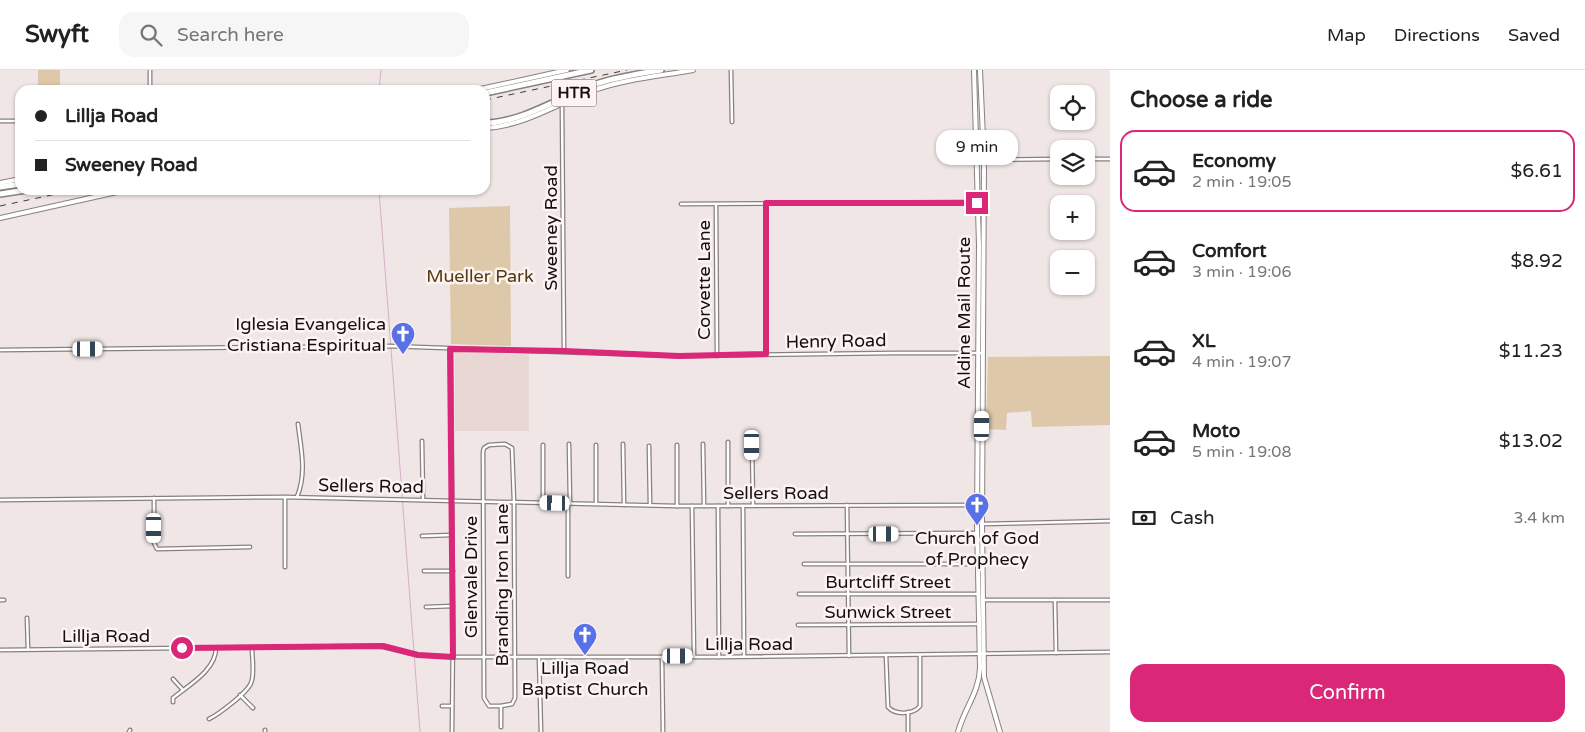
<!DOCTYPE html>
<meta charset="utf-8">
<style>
body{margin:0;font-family:"Varela Round",sans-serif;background:#f6f6f6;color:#222;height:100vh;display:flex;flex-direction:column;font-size:19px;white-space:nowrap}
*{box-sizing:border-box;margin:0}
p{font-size:16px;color:#767676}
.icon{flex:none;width:28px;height:28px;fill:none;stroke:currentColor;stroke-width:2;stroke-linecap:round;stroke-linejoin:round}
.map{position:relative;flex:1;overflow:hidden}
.side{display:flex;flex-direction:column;background:#fff;width:475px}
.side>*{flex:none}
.banner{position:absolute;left:15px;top:15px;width:475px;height:110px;border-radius:15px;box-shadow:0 1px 4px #0004;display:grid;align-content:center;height:110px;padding:0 20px;background:#fff}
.controls{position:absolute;left:1050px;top:15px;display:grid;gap:10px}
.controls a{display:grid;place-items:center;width:45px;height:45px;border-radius:10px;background:#fff;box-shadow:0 1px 4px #0004;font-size:25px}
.end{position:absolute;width:22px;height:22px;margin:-11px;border:6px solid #db2777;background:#fff;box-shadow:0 0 0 2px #fff}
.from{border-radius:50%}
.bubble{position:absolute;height:35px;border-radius:15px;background:#fff;box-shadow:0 1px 4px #0004;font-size:16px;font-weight:600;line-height:35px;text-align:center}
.car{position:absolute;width:15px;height:30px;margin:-15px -8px;border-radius:6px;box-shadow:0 0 4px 1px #0007;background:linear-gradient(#fff 24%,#345 0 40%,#fff 0 76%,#345 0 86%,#fff 0)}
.banner b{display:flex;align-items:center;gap:18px;height:48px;font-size:19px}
.banner b+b{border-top:1px solid #e0e0e0}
.banner i{width:12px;height:12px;background:#222}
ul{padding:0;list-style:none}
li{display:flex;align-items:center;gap:15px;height:82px;margin:0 10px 8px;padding:0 10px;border:2px solid transparent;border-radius:15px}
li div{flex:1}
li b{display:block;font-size:19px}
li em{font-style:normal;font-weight:600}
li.selected{border-color:#db2777}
li>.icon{width:45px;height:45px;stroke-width:1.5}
h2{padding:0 20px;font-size:22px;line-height:60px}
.pay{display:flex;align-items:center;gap:12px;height:55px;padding:0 20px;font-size:19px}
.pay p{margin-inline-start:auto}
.button{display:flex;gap:10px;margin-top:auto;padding:10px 20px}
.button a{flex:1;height:58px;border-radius:15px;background:#db2777;color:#fff;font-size:20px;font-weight:600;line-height:58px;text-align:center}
header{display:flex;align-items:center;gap:30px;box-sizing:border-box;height:70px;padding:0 25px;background:#fff;border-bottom:1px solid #e0e0e0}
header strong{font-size:24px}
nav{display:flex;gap:28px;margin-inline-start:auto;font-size:18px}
.search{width:350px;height:45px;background:#f6f6f6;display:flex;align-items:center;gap:12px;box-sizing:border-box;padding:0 18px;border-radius:15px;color:#767676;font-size:19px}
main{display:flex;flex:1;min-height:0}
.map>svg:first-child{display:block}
.built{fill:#e9d7d4}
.green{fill:#ddc8aa}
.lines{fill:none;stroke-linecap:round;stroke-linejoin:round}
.stream{stroke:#d6b0c7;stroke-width:1}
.minor-casing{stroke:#88807f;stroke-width:5}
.major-casing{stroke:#88807f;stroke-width:6}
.highway-casing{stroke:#88807f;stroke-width:8}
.minor{stroke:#fff;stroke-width:2.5}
.major{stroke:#fff;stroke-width:4}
.highway{stroke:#fff;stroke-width:5}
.rail{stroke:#403c3b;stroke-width:1;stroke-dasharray:6 6;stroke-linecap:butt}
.route{stroke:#db2777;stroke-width:6}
.labels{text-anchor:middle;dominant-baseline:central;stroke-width:5;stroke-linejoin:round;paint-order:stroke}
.shield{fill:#fcf3f2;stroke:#595453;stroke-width:1}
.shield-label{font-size:16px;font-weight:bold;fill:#13100f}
.street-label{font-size:18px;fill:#13100f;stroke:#fcf3f2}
.park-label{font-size:18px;fill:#543a10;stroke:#fcf3f2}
.poi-label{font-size:18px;fill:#13100f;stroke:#fcf3f2}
</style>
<header>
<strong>Swyft</strong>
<div class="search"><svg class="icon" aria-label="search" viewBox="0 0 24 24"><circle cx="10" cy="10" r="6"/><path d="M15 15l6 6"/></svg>Search here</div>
<nav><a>Map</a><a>Directions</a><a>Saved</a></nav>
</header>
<main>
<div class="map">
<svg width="1110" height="662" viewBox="0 0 1110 662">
<rect width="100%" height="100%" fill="#efe6e5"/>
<polygon class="built" points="455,282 529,284 529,361 455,361"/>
<g class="green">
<rect x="38" y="0" width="22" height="20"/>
<polygon points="510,136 511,276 451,274 449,138"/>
<polygon points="1110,286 1110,355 1032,357 1031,341 1007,343 1006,360 986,359 988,287"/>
</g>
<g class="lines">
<g class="stream">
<polyline points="379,20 381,0"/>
<polyline points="379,120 420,662"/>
</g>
<defs>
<g id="minor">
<polyline points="150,0 150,20"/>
<polyline points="731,0 732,52"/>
<polyline points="562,35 564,281"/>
<polyline points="0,51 20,51"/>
<polyline points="1086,89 1110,89"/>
<polyline points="977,90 1059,89"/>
<polyline points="766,133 766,284"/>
<polyline points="681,134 984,132"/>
<polyline points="716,134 717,286"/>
<polyline points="451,279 453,560 452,662"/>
<polyline points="0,280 388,276 679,286 895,283 983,283"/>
<polyline points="422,371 423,430"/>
<polyline points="728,372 728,436"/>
<polygon points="505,374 512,378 514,432 515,628 512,634 501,636 489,636 484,628 483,382 484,378 489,375"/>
<polyline points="569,374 570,433"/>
<polyline points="623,374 624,435"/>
<polyline points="703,374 704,436"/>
<polyline points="543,375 543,433"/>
<polyline points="596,375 596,434"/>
<polyline points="677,375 677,436"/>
<polyline points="752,375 753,435"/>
<polyline points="649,376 650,435"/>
<path d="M297,427C307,403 301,379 298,354"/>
<polyline points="154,428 154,473 157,479 250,477"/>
<polyline points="0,430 285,427 677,436 982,435"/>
<polyline points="568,433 568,506"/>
<polyline points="847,435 849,586"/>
<polyline points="692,436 694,586"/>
<polyline points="718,436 719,587"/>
<polyline points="743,436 744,586"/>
<polyline points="982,454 1110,451"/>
<polyline points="795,464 977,463"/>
<polyline points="422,466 452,465"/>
<polyline points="804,494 977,494"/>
<polyline points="285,497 285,427"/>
<polyline points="424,501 453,501"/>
<polyline points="799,524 978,524"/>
<polyline points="0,530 4,530"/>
<polyline points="983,530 1110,530"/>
<polyline points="1055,530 1056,583"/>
<polyline points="426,537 453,536"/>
<polyline points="27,548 28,579"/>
<polyline points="798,555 979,554"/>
<polyline points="0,580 379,576 418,585 453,587 719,587 1110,582"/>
<path d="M886,585L888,637C895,645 913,645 920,636V585"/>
<polyline points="539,587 541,662"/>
<polyline points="662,587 663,662"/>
<polyline points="173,609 183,620"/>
<polyline points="240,625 253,638"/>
<path d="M173,632V628C189,615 216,600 216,578"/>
<polyline points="442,636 452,636"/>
<polyline points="501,636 501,657"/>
<polyline points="908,642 908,662"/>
<path d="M209,649C219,644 247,623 251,613C255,604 252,588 252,578"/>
<polyline points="129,662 130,660"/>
<polyline points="265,662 265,660"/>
</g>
<g id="major">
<polyline points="980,0 984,90 982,454 984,607 1000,662"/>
<polyline points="476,20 567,0"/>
<path d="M485,58C525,56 558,33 594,20C625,9 660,6 693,0"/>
<polyline points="0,113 20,109"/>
<polyline points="0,148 126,120"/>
<path d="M958,662C964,639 979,623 980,598L977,453L979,175L974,0"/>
</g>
<g id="highway">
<polyline points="485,23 591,0"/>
<path d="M485,53C524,52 557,28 593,15C615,7 639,4 661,0"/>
<polyline points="0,117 20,114"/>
<polyline points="0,124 26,120"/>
</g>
</defs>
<use href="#minor" class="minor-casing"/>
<use href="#major" class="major-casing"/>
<use href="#highway" class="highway-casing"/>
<use href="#minor" class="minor"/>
<use href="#major" class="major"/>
<use href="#highway" class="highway"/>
<g class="rail">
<polyline points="485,30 627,0"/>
<polyline points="0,136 75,120"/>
</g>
</g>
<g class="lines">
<polyline class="route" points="182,578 383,576 418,585 453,587 450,279 564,281 679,286 766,284 766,133 977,133"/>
</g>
<defs>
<symbol id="church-pin" viewBox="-11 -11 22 30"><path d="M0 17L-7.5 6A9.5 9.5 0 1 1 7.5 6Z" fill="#5871e7" stroke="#fcf3f2"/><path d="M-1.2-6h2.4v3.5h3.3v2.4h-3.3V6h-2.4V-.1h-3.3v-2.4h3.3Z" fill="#fff"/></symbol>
</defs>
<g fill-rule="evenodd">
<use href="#church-pin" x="389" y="250" width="28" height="38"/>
<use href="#church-pin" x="963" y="421" width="28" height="38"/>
<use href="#church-pin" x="571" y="551" width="28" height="38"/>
</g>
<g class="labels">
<rect class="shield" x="551.5" y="9.5" width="45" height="27" rx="4"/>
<g class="shield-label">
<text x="574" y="23">HTR</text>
</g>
<g class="street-label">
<text transform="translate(551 158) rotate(-90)">Sweeney Road</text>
<text transform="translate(704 210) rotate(-90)">Corvette Lane</text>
<text transform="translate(964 243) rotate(-90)">Aldine Mail Route</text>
<text transform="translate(836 271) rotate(-1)">Henry Road</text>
<text transform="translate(371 416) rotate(1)">Sellers Road</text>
<text x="776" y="423">Sellers Road</text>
<text transform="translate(471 507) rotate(-90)">Glenvale Drive</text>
<text x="888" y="512">Burtcliff Street</text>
<text transform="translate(502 515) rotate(-90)">Branding Iron Lane</text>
<text x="888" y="542">Sunwick Street</text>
<text x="106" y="566">Lillja Road</text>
<text x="749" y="574">Lillja Road</text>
</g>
<g class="park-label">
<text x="480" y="206">Mueller Park</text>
</g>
<g class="poi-label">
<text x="386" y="254" text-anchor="end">Iglesia Evangelica<tspan x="386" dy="21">Cristiana Espiritual</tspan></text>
<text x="977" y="468">Church of God<tspan x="977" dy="21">of Prophecy</tspan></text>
<text x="585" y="598">Lillja Road<tspan x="585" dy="21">Baptist Church</tspan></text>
</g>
</g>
</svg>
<div class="controls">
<a><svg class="icon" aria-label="locate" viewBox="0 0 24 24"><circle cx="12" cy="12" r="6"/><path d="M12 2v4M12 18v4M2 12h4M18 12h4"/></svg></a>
<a><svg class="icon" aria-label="layers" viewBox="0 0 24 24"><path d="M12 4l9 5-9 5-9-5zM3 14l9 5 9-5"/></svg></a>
<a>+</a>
<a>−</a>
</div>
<i class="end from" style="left:182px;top:578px"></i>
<i class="end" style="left:977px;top:133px"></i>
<div class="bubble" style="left:936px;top:60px;width:82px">9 min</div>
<i class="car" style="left:88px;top:279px;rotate:90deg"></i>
<i class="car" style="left:982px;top:356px;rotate:1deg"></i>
<i class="car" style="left:752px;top:375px;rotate:180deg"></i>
<i class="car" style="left:555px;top:433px;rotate:271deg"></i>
<i class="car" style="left:154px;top:458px;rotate:180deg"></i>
<i class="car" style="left:884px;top:464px;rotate:90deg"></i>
<i class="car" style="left:678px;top:586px;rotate:90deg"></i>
<div class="banner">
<b><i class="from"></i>Lillja Road</b>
<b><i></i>Sweeney Road</b>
</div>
</div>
<section class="side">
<h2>Choose a ride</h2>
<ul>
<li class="selected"><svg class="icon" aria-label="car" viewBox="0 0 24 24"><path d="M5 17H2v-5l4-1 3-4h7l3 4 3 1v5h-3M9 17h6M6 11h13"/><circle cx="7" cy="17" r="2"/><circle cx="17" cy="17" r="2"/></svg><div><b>Economy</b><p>2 min · 19:05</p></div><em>$6.61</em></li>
<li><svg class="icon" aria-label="car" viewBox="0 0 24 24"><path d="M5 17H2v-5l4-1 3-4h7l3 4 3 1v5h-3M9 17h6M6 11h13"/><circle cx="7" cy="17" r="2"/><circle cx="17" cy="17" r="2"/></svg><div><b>Comfort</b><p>3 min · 19:06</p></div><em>$8.92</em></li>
<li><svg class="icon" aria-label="car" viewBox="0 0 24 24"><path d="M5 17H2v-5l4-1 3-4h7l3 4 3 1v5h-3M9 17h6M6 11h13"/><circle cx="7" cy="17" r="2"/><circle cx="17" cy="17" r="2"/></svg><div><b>XL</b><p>4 min · 19:07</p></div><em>$11.23</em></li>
<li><svg class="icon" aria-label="car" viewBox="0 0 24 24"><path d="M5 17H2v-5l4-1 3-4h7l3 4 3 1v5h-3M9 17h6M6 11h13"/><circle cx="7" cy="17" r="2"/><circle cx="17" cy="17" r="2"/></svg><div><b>Moto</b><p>5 min · 19:08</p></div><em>$13.02</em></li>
</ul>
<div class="pay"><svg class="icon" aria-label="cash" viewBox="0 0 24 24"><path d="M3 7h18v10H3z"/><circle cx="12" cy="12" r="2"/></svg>Cash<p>3.4 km</p></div>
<div class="button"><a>Confirm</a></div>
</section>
</main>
